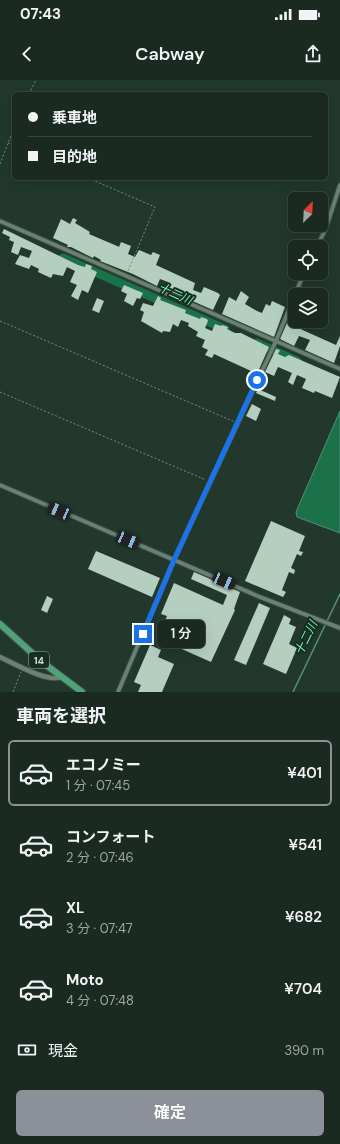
<!DOCTYPE html>
<html lang="ja">
<meta charset="utf-8">
<style>
body{margin:0;font-family:"DM Sans","Noto Sans JP",sans-serif;background:#27362e;color:#f1f3f6;height:100vh;display:flex;flex-direction:column;font-size:15px;white-space:nowrap}
*{box-sizing:border-box;margin:0}
p{font-size:13px;color:#9fa7a5}
.icon{flex:none;width:22px;height:22px;fill:none;stroke:currentColor;stroke-width:2;stroke-linecap:round;stroke-linejoin:round}
.map{position:relative;height:612px;overflow:hidden}
.panel{display:flex;flex-direction:column;background:#1a2a21;flex:1}
.panel>*{flex:none}
.hud{position:absolute;left:12px;top:12px;width:316px;height:88px;border-radius:6px;box-shadow:0 4px 16px #0002,0 0 0 1px #38463f;display:grid;align-content:center;height:88px;padding:0 16px;background:#1a2a21}
.needle{width:26px;rotate:24deg}
.fabs{position:absolute;left:288px;top:112px;display:grid;gap:8px}
.fabs a{display:grid;place-items:center;width:40px;height:40px;border-radius:6px;background:#1a2a21;box-shadow:0 4px 16px #0002,0 0 0 1px #38463f;font-size:20px}
.end{position:absolute;width:18px;height:18px;margin:-9px;border:5px solid #1a73e8;background:#fff;box-shadow:0 0 0 2px #fff}
.from{border-radius:50%}
.bubble{position:absolute;height:28px;border-radius:6px;background:#1a2a21;box-shadow:0 4px 16px #0002,0 0 0 1px #38463f;font-size:13px;font-weight:600;line-height:28px;text-align:center}
.car{position:absolute;width:12px;height:24px;margin:-12px -6px;border-radius:5px;box-shadow:0 0 3px 1px #0007;background:linear-gradient(#222 24%,#8ab4d8 0 40%,#222 0 76%,#8ab4d8 0 86%,#222 0)}
.hud b{display:flex;align-items:center;gap:14px;height:38px;font-size:15px}
.hud b+b{border-top:1px solid #38463f}
.hud i{width:10px;height:10px;background:#f1f3f6}
ul{padding:0;list-style:none}
li{display:flex;align-items:center;gap:12px;height:66px;margin:0 8px 6px;padding:0 8px;border:2px solid transparent;border-radius:6px}
li div{flex:1}
li b{display:block;font-size:15px}
li em{font-style:normal;font-weight:600}
li.on{border-color:#8c9099}
li>.icon{width:36px;height:36px;stroke-width:1.5}
h2{padding:0 16px;font-size:18px;line-height:48px}
.pay{display:flex;align-items:center;gap:10px;height:44px;padding:0 16px;font-size:15px}
.pay p{margin-inline-start:auto}
.cta{display:flex;gap:8px;margin-top:auto;padding:8px 16px}
.cta a{flex:1;height:46px;border-radius:6px;background:#8c9099;color:#fff;font-size:16px;font-weight:600;line-height:46px;text-align:center}
.status{display:flex;justify-content:space-between;align-items:center;height:28px;padding:0 20px;background:#1a2a21;direction:ltr}
.status svg{height:11px;fill:currentColor}
header{display:flex;justify-content:space-between;align-items:center;height:52px;padding:0 16px;background:#1a2a21;font-size:18px;font-weight:600}
.map>svg:first-child{display:block}
.water{fill:#1a714a;stroke:#519274}
.lines{fill:none;stroke-linecap:round;stroke-linejoin:round}
.stream{stroke:#519274;stroke-width:1.5}
.river{stroke:#1a714a;stroke-width:9}
.building{fill:#b4cfbf}
.minor-casing{stroke:#41544a;stroke-width:5.5}
.tertiary-casing{stroke:#41544a;stroke-width:6}
.primary-casing{stroke:#41544a;stroke-width:8}
.path{stroke:#7a8b81;stroke-width:1;stroke-dasharray:2 2;stroke-linecap:butt}
.minor{stroke:#698273;stroke-width:3.5}
.tertiary{stroke:#698273;stroke-width:4.5}
.primary{stroke:#4fa37a;stroke-width:6}
.route{stroke:#1a73e8;stroke-width:5}
.labels{text-anchor:middle;dominant-baseline:central;stroke-width:4;stroke-linejoin:round;paint-order:stroke}
.shield{fill:#182e22;stroke:#9aa9a0;stroke-width:1}
.shield-label{font-size:10px;font-weight:bold;fill:#d1ded6}
.water-label{font-size:12px;font-style:italic;fill:#6df8b3;stroke:#182e22}
</style>
<div class="status"><b>07:43</b><svg viewBox="0 0 49 12"><path d="M0 12V9h3v3zM5 12V6h3v6zM10 12V3h3v9zM15 12V0h3v12zM26 1h20v11H26zM47 4h2v5h-2z"/></svg></div>
<header><svg class="icon" aria-label="back" viewBox="0 0 24 24"><path d="M15 5l-7 7 7 7"/></svg>Cabway<svg class="icon" aria-label="share" viewBox="0 0 24 24"><path d="M12 15V3M7 8l5-5 5 5M5 13v7h14v-7"/></svg></header>
<div class="map">
<svg width="340" height="612" viewBox="0 0 340 612">
<rect width="100%" height="100%" fill="#22382c"/>
<polygon class="water" points="340,331 340,453 297,437 296,432"/>
<g class="lines">
<polyline class="stream" points="293,612 340,514"/>
<g class="river">
<polyline points="63,178 225,249"/>
<polyline points="257,263 297,281"/>
</g>
</g>
<g class="building">
<polygon points="73,138 77,140 75,143 90,152 89,154 117,166 119,167 121,162 131,166 128,174 135,177 139,170 151,175 153,172 160,175 156,185 195,203 193,210 201,213 204,207 218,213 220,215 213,230 165,209 168,202 160,199 157,206 133,194 100,181 101,180 94,176 93,178 71,167 67,167 68,165 53,158 61,139 70,144"/>
<polygon points="4,149 78,185 85,187 86,184 92,186 91,189 97,192 88,213 82,210 78,220 71,216 77,205 70,202 75,191 67,187 63,196 53,194 51,198 38,192 39,189 31,185 29,189 15,184 20,175 29,178 32,171 21,167 18,175 11,172 14,162 9,160 10,157 2,153"/>
<polygon points="124,205 143,213 140,219 137,218 133,226 124,221 127,214 121,211"/>
<polygon points="241,211 249,217 245,224 257,231 262,233 266,224 270,226 272,221 285,227 274,257 222,234 229,217 236,221"/>
<polygon points="158,216 161,218 160,220 186,230 185,233 200,239 201,237 207,239 208,241 205,248 212,251 215,244 221,246 222,245 228,247 227,249 235,253 241,253 269,267 253,303 247,300 251,291 214,274 212,278 205,275 208,270 202,267 205,260 196,256 198,252 188,246 189,243 181,240 178,247 173,244 170,252 163,251 162,253 141,241 144,232 140,230 143,223 153,226"/>
<polygon points="97,218 104,221 99,233 92,230"/>
<polygon points="287,243 336,265 340,256 340,266 334,283 305,270 310,260 299,256 294,266 280,259"/>
<polygon points="276,269 280,270 278,274 285,277 289,275 340,297 332,318 315,311 314,313 302,308 306,299 297,295 293,305 288,302 292,293 278,287 274,296 265,292"/>
<polygon points="258,309 276,317 275,321 256,313"/>
<polygon points="252,324 261,329 256,341 246,336"/>
<polygon points="271,441 305,456 299,471 303,472 301,476 297,474 291,488 295,490 294,494 289,492 282,510 286,512 283,517 245,501"/>
<polygon points="96,471 160,498 152,517 88,489"/>
<polygon points="194,492 240,512 234,529 235,530 211,582 157,558 167,536 161,534 174,503 223,525 227,515 191,499"/>
<polygon points="47,516 53,519 47,533 41,530"/>
<polygon points="259,523 270,528 246,585 234,580"/>
<polygon points="284,535 291,539 289,544 296,547 289,564 297,568 286,594 263,584"/>
<polygon points="150,565 161,570 158,577 174,584 162,612 138,612 141,605 134,602"/>
</g>
<g class="lines">
<defs>
<g id="minor">
<polyline points="0,141 340,289"/>
<polyline points="317,167 326,148 340,105"/>
<polyline points="0,405 260,517 340,548"/>
<polyline points="118,612 174,480 276,261 304,193"/>
</g>
<path id="tertiary" d="M0,577C13,583 48,603 61,597"/>
<polyline id="primary" points="0,544 42,582 82,612"/>
</defs>
<use href="#minor" class="minor-casing"/>
<use href="#tertiary" class="tertiary-casing"/>
<use href="#primary" class="primary-casing"/>
<g class="path">
<polyline points="29,14 36,0"/>
<polyline points="8,63 14,66"/>
<polyline points="0,84 14,48"/>
<polyline points="88,98 155,127 128,191"/>
<polyline points="0,241 235,342"/>
<polyline points="0,312 206,400"/>
<polyline points="13,612 21,592"/>
</g>
<use href="#minor" class="minor"/>
<use href="#tertiary" class="tertiary"/>
<use href="#primary" class="primary"/>
</g>
<g class="lines">
<polyline class="route" points="143,554 174,480 257,300"/>
</g>
<g class="labels">
<rect class="shield" x="29" y="572" width="20" height="16" rx="3"/>
<g class="shield-label">
<text x="39" y="580">14</text>
</g>
<g class="water-label">
<text transform="translate(175 214) rotate(24)">十二川</text>
<text transform="translate(306 558) rotate(-64)">十二川</text>
</g>
</g>
</svg>
<div class="fabs">
<a><svg class="needle" viewBox="-14 -14 28 28"><path d="M0-13l5 13h-10z" fill="#e53935"/><path d="M0 13l5-13h-10z" fill="#9fa7a5"/></svg></a>
<a><svg class="icon" aria-label="locate" viewBox="0 0 24 24"><circle cx="12" cy="12" r="6"/><path d="M12 2v4M12 18v4M2 12h4M18 12h4"/></svg></a>
<a><svg class="icon" aria-label="layers" viewBox="0 0 24 24"><path d="M12 4l9 5-9 5-9-5zM3 14l9 5 9-5"/></svg></a>
</div>
<i class="end from" style="left:257px;top:300px"></i>
<i class="end" style="left:143px;top:554px"></i>
<div class="bubble" style="left:157px;top:540px;width:48px">1 分</div>
<i class="car" style="left:59px;top:431px;rotate:293deg"></i>
<i class="car" style="left:128px;top:460px;rotate:113deg"></i>
<i class="car" style="left:224px;top:501px;rotate:113deg"></i>
<div class="hud">
<b><i class="from"></i>乗車地</b>
<b><i></i>目的地</b>
</div>
</div>
<section class="panel">
<h2>車両を選択</h2>
<ul>
<li class="on"><svg class="icon" aria-label="car" viewBox="0 0 24 24"><path d="M5 17H2v-5l4-1 3-4h7l3 4 3 1v5h-3M9 17h6M6 11h13"/><circle cx="7" cy="17" r="2"/><circle cx="17" cy="17" r="2"/></svg><div><b>エコノミー</b><p>1 分 · 07:45</p></div><em>¥401</em></li>
<li><svg class="icon" aria-label="car" viewBox="0 0 24 24"><path d="M5 17H2v-5l4-1 3-4h7l3 4 3 1v5h-3M9 17h6M6 11h13"/><circle cx="7" cy="17" r="2"/><circle cx="17" cy="17" r="2"/></svg><div><b>コンフォート</b><p>2 分 · 07:46</p></div><em>¥541</em></li>
<li><svg class="icon" aria-label="car" viewBox="0 0 24 24"><path d="M5 17H2v-5l4-1 3-4h7l3 4 3 1v5h-3M9 17h6M6 11h13"/><circle cx="7" cy="17" r="2"/><circle cx="17" cy="17" r="2"/></svg><div><b>XL</b><p>3 分 · 07:47</p></div><em>¥682</em></li>
<li><svg class="icon" aria-label="car" viewBox="0 0 24 24"><path d="M5 17H2v-5l4-1 3-4h7l3 4 3 1v5h-3M9 17h6M6 11h13"/><circle cx="7" cy="17" r="2"/><circle cx="17" cy="17" r="2"/></svg><div><b>Moto</b><p>4 分 · 07:48</p></div><em>¥704</em></li>
</ul>
<div class="pay"><svg class="icon" aria-label="cash" viewBox="0 0 24 24"><path d="M3 7h18v10H3z"/><circle cx="12" cy="12" r="2"/></svg>現金<p>390 m</p></div>
<div class="cta"><a>確定</a></div>
</section>
